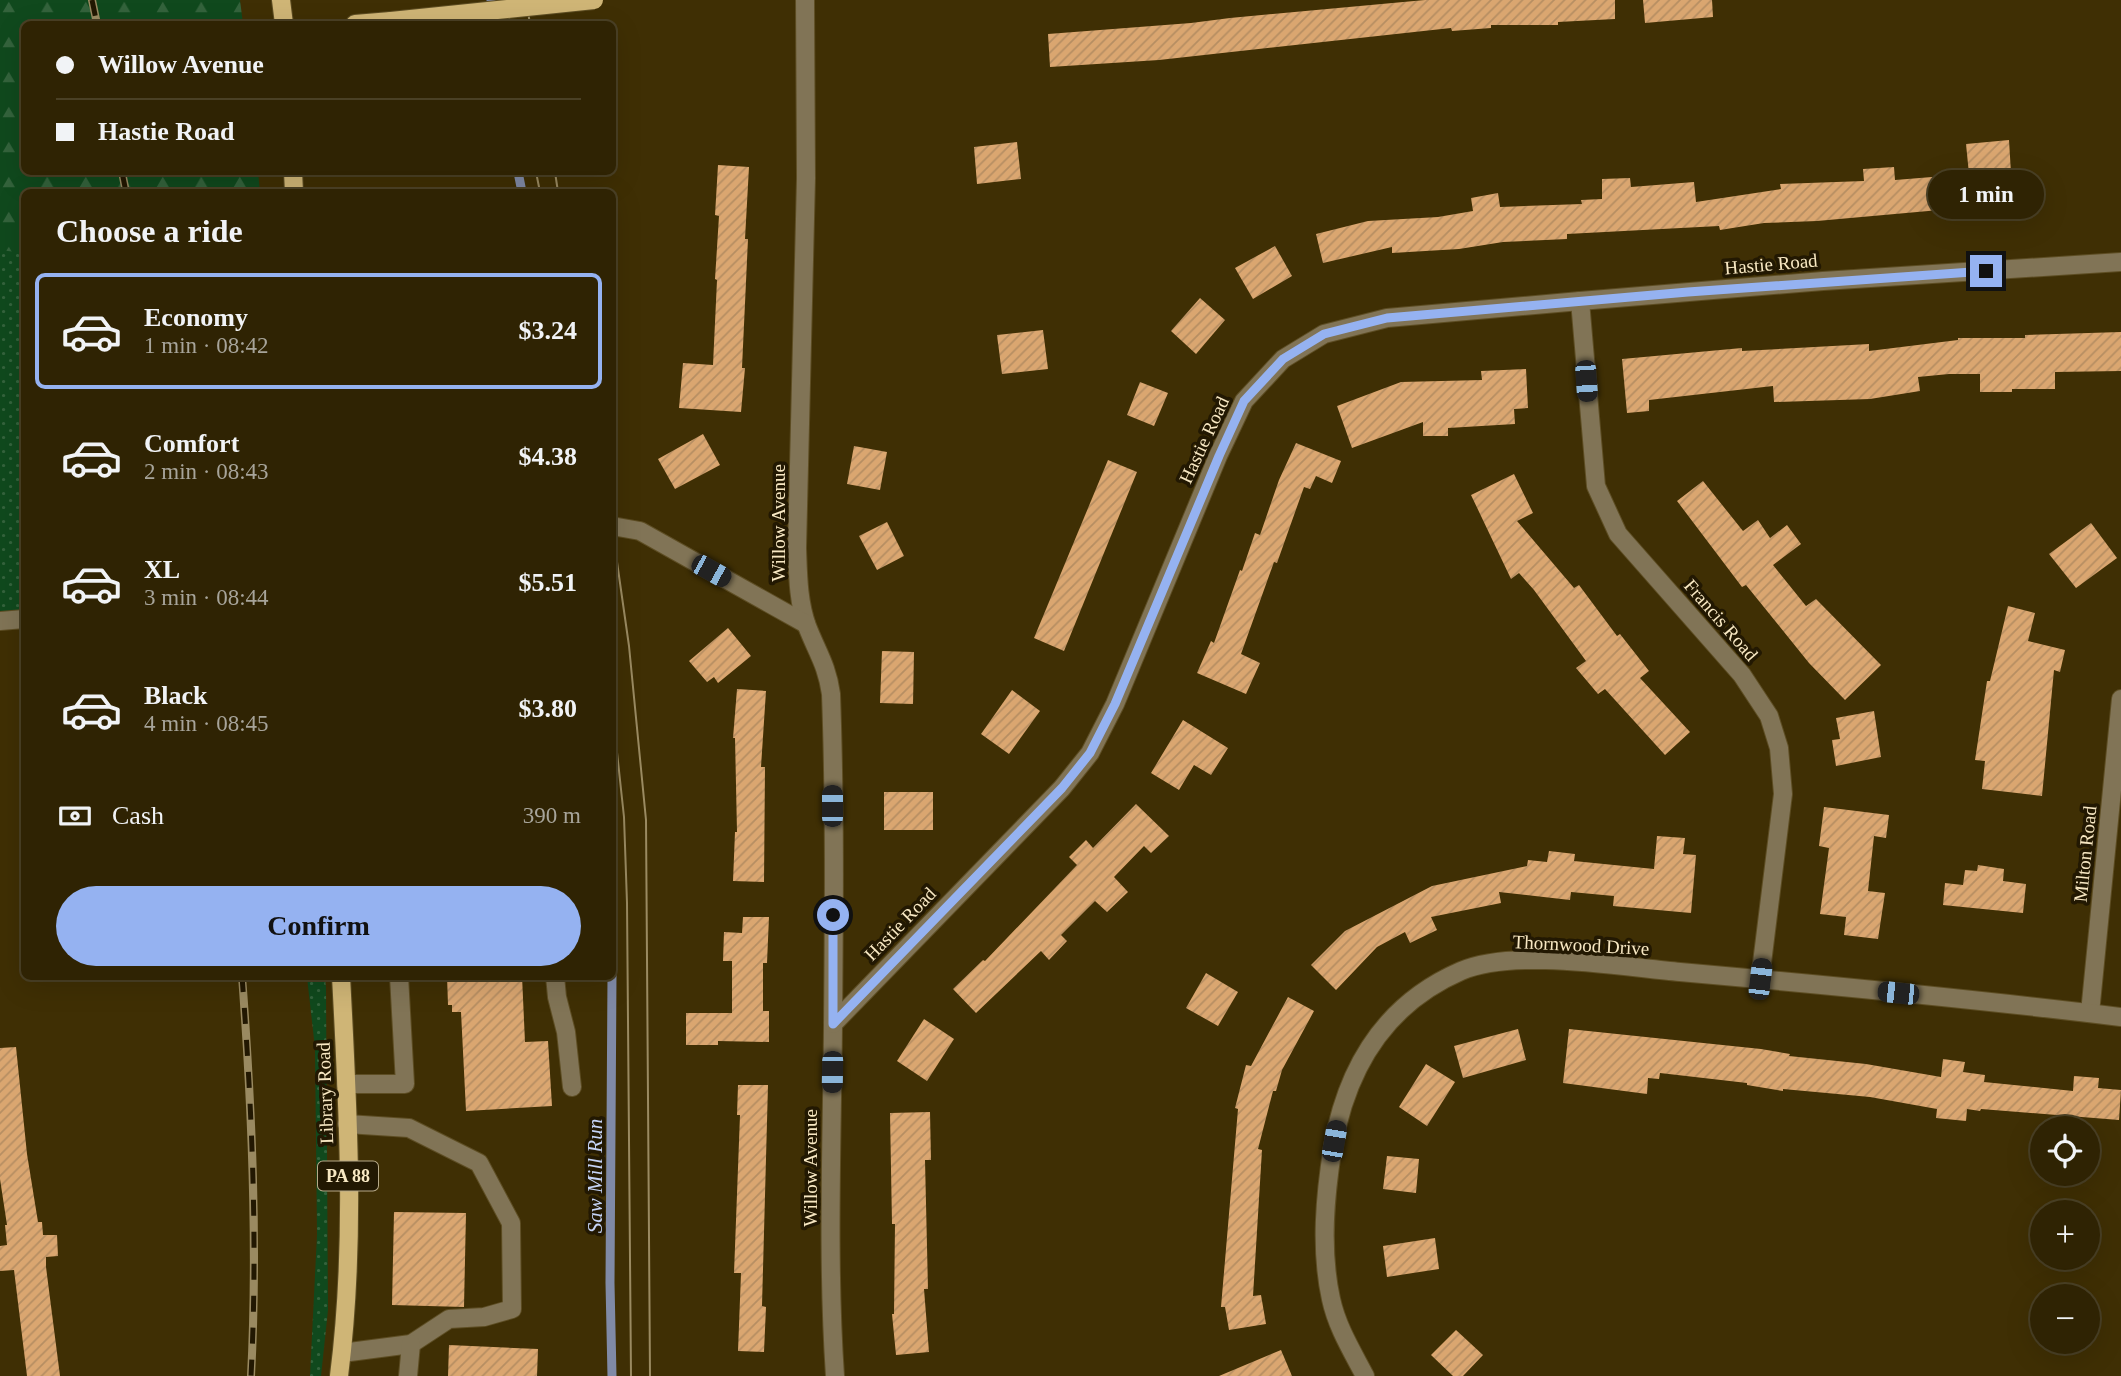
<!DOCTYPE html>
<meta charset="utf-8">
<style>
body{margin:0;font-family:"Times New Roman",serif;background:#372b0d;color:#f1f3f6;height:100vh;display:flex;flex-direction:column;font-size:26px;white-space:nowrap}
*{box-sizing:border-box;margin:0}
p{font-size:23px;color:#a7a49a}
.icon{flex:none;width:38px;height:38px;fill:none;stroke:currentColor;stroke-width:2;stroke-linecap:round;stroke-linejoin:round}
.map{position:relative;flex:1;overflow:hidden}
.details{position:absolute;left:21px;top:189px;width:595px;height:791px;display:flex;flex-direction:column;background:#2f2303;border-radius:10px;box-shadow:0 7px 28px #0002,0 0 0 2px #4a4025}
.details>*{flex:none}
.banner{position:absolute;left:21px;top:21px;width:595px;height:154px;border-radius:10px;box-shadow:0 7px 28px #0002,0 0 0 2px #4a4025;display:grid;align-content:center;height:154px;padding:0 35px;background:#2f2303}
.controls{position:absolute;left:2030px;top:1116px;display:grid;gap:14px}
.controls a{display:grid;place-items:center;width:70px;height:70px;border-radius:50%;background:#2f2303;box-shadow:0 7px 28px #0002,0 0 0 2px #4a4025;font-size:35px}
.end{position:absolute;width:32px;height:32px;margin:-16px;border:9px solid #95b2f1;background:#111;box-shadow:0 0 0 4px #111}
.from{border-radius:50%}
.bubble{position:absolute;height:49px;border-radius:24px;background:#2f2303;box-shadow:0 7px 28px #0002,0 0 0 2px #4a4025;font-size:23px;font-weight:800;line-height:49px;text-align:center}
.car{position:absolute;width:21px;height:42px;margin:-21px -10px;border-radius:9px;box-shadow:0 0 5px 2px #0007;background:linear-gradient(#222 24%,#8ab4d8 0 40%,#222 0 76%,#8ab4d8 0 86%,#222 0)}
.banner b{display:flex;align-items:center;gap:24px;height:66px;font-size:26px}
.banner b+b{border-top:2px solid #4a4025}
.banner i{width:18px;height:18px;background:#f1f3f6}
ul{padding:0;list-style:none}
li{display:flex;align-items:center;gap:21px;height:116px;margin:0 14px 10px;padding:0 21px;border:4px solid transparent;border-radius:10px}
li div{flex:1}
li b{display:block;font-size:26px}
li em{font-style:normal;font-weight:800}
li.active{border-color:#95b2f1}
li>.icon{width:63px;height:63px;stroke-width:1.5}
h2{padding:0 35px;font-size:32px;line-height:84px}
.pay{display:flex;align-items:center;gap:18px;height:77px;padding:0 35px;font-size:26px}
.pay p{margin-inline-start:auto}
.cta{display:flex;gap:14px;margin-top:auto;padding:14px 35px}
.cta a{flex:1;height:80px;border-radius:42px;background:#95b2f1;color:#111;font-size:28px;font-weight:800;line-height:80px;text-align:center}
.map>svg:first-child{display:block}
.green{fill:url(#green-dots)}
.forest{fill:url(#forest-firs)}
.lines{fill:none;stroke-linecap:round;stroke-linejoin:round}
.stream{stroke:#808aa6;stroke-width:9}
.building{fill:url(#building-hatch)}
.minor-casing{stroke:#5d4d23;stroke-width:20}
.major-casing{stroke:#5d4d23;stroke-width:20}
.minor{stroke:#817456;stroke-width:18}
.major{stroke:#cfb576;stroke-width:18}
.tram{stroke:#9a8a61;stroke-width:2}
.rail-casing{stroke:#9a8a61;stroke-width:8}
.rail{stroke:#221802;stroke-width:5;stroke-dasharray:16;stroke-linecap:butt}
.major-bridge-casing{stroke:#5d4d23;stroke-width:20;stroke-linecap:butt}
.major-bridge{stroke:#cfb576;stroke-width:18}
.route{stroke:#95b2f1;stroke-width:9}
.labels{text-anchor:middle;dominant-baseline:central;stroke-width:7;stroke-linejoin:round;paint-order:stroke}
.shield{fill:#221802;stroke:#b8aa89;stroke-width:2}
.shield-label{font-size:18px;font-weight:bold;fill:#f8e8c3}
.street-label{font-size:19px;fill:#f8e8c3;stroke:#221802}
.water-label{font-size:21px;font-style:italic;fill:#c5d3f5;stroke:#221802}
</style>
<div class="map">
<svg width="2121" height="1376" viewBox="0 0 2121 1376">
<defs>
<pattern id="green-dots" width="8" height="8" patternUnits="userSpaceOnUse" patternTransform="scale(1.75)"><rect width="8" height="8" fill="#10491d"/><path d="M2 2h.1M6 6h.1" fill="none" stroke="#34633c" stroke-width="1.8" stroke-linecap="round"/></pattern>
<pattern id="forest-firs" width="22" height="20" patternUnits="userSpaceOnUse" patternTransform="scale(1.75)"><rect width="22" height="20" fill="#10491d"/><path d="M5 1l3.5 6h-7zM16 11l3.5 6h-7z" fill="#34633c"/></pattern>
<pattern id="building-hatch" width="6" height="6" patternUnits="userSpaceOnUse" patternTransform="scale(1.75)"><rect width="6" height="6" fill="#daa670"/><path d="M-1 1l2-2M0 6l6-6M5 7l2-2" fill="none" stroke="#b68e62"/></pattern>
</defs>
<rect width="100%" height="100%" fill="#3f2f04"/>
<g class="green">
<polygon points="0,0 24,24 24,621 0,621"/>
<polygon points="307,977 325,977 326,988 328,1310 321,1376 310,1376 317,1235 315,1048"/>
</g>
<polygon class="forest" points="0,0 240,0 243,24 24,24 24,172 258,172 260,192 24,192 24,253 0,250"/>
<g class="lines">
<g class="stream">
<polyline points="491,0 494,24"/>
<polyline points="518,172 522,192"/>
<polyline points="612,976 610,1283 612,1376"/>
</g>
</g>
<g class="building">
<polygon points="1425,0 1615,0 1615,19 1558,22 1558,25 1491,25 1491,28 1452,31 1451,28 1159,60 1050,67 1048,34 1191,23 1230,18"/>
<polygon points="1643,0 1712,0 1713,17 1645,23"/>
<polygon points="2009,140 2011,173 2026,172 2028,207 1984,211 1984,206 1817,221 1764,223 1720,230 1719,226 1567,234 1567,239 1503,242 1459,249 1392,253 1392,247 1323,263 1316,234 1368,221 1438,217 1473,211 1471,198 1498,193 1500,207 1582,204 1581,200 1602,199 1602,179 1630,178 1631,187 1694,182 1696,202 1781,189 1780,184 1864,181 1863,169 1894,167 1895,180 1969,174 1966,144"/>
<polygon points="1017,142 1021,179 977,184 974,147"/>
<polygon points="718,165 749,167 745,239 748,239 742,368 745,368 741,412 679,408 683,363 713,365 717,280 715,279 719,216 715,215"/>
<polygon points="1275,246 1292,276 1253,299 1235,268"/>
<polygon points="1200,298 1225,320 1196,354 1171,331"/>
<polygon points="1043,330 1048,369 1002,374 997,335"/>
<polygon points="2121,332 2121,371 2055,372 2055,389 2012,389 2012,392 1980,392 1980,374 1949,374 1918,377 1920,391 1870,399 1774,402 1773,386 1649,400 1649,411 1627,413 1622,359 1742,348 1742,351 1869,344 1869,351 1958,340 1958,338 2025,338 2025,335"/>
<polygon points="1526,369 1528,408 1514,409 1515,424 1448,428 1448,436 1423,436 1423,422 1352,448 1337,406 1401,382 1482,380 1481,371"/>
<polygon points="1140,382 1168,393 1154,426 1127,415"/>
<polygon points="703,434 720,465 675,489 658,459"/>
<polygon points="1296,443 1341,461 1332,483 1316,476 1310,489 1304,487 1277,563 1274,562 1241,654 1260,663 1246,694 1197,673 1211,641 1214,643 1240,570 1242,571 1255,533 1260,535 1279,480"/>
<polygon points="854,446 887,452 880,490 847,484"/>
<polygon points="1108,460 1137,472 1064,651 1034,638"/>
<polygon points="1514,474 1533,513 1517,521 1574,588 1579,585 1617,636 1620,634 1649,671 1640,678 1690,732 1665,755 1605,689 1598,694 1576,668 1586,661 1534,590 1519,573 1511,579 1471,495"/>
<polygon points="1703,481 1743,531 1758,520 1770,538 1787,525 1801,544 1773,565 1806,606 1816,599 1881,665 1845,700 1809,663 1746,585 1742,587 1677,501"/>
<polygon points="887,522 904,556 877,570 859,536"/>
<polygon points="2091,523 2117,558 2076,588 2049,554"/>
<polygon points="2008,606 2035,613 2028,641 2065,650 2060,672 2054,670 2042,796 1982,789 1985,761 1975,760 1987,681 1990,681"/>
<polygon points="728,628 751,656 718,683 714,677 707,682 689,661"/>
<polygon points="882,651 914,652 913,704 880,703"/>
<polygon points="737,689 766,691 761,767 765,767 764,882 733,881 735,832 737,832 735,738 733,738"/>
<polygon points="1012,690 1040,711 1009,754 981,734"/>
<polygon points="1874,711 1881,757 1836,766 1832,740 1840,739 1836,718"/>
<polygon points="1183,720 1228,748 1211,775 1194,765 1179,790 1151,773"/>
<rect x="884" y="792" width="49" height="38"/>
<polygon points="1136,804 1169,836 1151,853 1144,846 1114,877 1128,892 1107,912 1095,901 1061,935 1067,941 1049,960 1041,951 976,1013 953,989 983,960 985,961 1077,865 1069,857 1086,840 1093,848"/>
<polygon points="1824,807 1889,815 1886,838 1874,836 1868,891 1885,893 1878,939 1844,935 1846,917 1820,914 1829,848 1819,846"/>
<polygon points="1657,836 1685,838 1683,854 1696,855 1691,913 1613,906 1614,896 1571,892 1570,900 1499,892 1501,903 1431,917 1437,930 1410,943 1405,932 1377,947 1336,990 1311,965 1345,931 1432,886 1527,866 1528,860 1547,862 1549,851 1575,854 1574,861 1654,869"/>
<polygon points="1978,865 2004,869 2003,881 2026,884 2023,913 1943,905 1945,883 1963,885 1965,870 1977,871"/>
<polygon points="743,917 769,917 767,963 763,963 763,1011 769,1011 769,1042 718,1041 718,1045 686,1045 686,1013 732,1013 732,961 723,961 724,932 742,933"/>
<polygon points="1206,973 1238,992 1218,1026 1186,1008"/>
<polygon points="447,976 522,976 525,1042 548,1041 552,1106 466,1111 461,1012 452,1012 452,1005 448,1005"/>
<polygon points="1288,997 1314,1011 1282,1070 1276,1091 1273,1091 1258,1149 1262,1150 1253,1296 1261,1295 1266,1324 1229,1330 1225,1307 1221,1307 1238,1109 1235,1108 1246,1065 1251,1066"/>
<polygon points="924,1019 954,1039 927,1081 897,1061"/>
<polygon points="1518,1029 1526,1060 1463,1078 1454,1046"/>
<polygon points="1569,1029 1761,1049 1790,1054 1789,1056 1866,1064 1941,1077 1943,1059 1965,1062 1963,1072 1985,1075 1984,1082 2073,1091 2074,1076 2099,1078 2098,1088 2121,1090 2119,1120 1981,1109 1980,1111 1967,1109 1966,1121 1936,1118 1937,1109 1870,1097 1783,1089 1783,1091 1747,1085 1747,1083 1660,1073 1659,1079 1648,1078 1647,1094 1563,1083"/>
<polygon points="16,1047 27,1154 38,1222 42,1222 43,1235 57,1235 58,1256 46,1257 46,1267 60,1376 27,1376 14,1270 0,1271 0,1246 7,1245 5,1225 7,1225 0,1179 0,1048"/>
<polygon points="1426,1064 1455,1082 1427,1126 1399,1107"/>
<polygon points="738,1085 768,1085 762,1306 766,1307 764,1352 738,1351 741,1273 734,1273 740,1115 737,1115"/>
<polygon points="930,1112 931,1160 925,1160 928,1289 924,1289 929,1352 896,1355 892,1314 894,1314 895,1224 892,1224 890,1113"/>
<polygon points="1387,1156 1419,1159 1416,1193 1383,1189"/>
<polygon points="394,1212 466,1213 464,1307 392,1305"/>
<polygon points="1435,1238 1439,1269 1387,1277 1383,1246"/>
<polygon points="1456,1330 1483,1355 1463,1376 1453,1376 1431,1355"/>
<polygon points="449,1345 538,1349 537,1376 448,1376"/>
<polygon points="1281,1350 1292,1376 1219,1376"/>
</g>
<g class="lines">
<defs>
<g id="minor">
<path d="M805,0L806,178L797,548C798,574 798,601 807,626C817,652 827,665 831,694C835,804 834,915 833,1025C832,1142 827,1259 835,1376"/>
<polyline points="1580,301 1596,486 1618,534 1742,675 1769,716 1779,748 1783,794 1760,979"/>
<polyline points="612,526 640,531 806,624"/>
<polyline points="0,621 24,619"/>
<polyline points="555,976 557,997 566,1032 572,1087"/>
<polyline points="2090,1013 2121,699"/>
<polyline points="833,1024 1062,788 1090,753 1115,704 1218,456 1244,401 1283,359 1324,334 1387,318 1580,301 1823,281 2121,262"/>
<polyline points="346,1084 405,1084 399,976"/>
<polyline points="342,1353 411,1344 449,1319 484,1317 512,1309 511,1223 479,1163 409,1128 347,1124"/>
<polyline points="408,1376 411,1344"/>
<path d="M1365,1376C1352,1351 1337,1327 1331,1299C1320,1249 1325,1195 1333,1146C1347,1067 1385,1004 1461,971C1514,948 1622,967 1680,972C1827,985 1975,999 2121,1017"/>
</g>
<g id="major">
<polyline points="281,0 284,24"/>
<polyline points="355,24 391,21"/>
<polyline points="293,172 294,192"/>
<path d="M339,1376C356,1244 348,1109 341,976"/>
</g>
</defs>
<use href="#minor" class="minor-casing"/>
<use href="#major" class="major-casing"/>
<use href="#minor" class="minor"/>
<use href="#major" class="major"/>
<g class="tram">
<polyline points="506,0 510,24"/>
<polyline points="526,0 530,24"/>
<polyline points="536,172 540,192"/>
<polyline points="555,172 558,192"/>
<polyline points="612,527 629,646 646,820 650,1376"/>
<polyline points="612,706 624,817 627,903 631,1376"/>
</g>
<defs>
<g id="rail">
<polyline points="92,0 97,24"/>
<polyline points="122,172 126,192"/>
<path d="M242,976C252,1109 258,1243 251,1376"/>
</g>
</defs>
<use href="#rail" class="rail-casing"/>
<use href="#rail" class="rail"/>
<defs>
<polyline id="major-bridge" points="391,21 594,0"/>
</defs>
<use href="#major-bridge" class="major-bridge-casing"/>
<use href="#major-bridge" class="major-bridge"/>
</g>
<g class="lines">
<polyline class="route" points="833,915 833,1024 1062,788 1090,753 1115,704 1219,456 1244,401 1283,359 1324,334 1387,318 1688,292 1986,271"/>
</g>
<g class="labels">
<rect class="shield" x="318" y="1161.5" width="60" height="29" rx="5"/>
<g class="shield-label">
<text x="348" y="1176">PA 88</text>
</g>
<g class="street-label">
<text transform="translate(1771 264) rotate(-5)">Hastie Road</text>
<text transform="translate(1204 440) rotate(-65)">Hastie Road</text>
<text transform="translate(778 523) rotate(-90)">Willow Avenue</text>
<text transform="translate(1721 620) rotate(49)">Francis Road</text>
<text transform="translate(2085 854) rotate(-84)">Milton Road</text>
<text transform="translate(900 924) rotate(-46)">Hastie Road</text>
<text transform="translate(1581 945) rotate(3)">Thornwood Drive</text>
<text transform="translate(325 1093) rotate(-92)">Library Road</text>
<text transform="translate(810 1168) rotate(-90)">Willow Avenue</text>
</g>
<g class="water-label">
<text transform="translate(595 1176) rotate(-90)">Saw Mill Run</text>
</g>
</g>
</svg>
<div class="controls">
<a><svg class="icon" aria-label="locate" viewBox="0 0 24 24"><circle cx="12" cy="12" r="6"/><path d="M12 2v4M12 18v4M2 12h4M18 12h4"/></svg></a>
<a>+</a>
<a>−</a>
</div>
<i class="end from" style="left:833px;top:915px"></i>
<i class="end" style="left:1986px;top:271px"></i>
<div class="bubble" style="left:1928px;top:170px;width:116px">1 min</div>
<i class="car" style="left:1586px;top:381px;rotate:176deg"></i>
<i class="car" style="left:711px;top:571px;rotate:119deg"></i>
<i class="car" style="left:832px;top:806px;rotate:0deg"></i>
<i class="car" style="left:1760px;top:979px;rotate:7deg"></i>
<i class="car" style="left:1898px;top:993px;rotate:276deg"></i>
<i class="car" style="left:832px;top:1072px;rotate:181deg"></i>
<i class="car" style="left:1334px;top:1141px;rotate:10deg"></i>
<div class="banner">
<b><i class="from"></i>Willow Avenue</b>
<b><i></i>Hastie Road</b>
</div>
<section class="details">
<h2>Choose a ride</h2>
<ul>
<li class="active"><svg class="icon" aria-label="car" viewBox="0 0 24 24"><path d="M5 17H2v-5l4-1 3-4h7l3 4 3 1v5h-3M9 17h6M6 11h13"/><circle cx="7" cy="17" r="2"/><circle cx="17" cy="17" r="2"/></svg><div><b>Economy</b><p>1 min · 08:42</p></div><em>$3.24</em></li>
<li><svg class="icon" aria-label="car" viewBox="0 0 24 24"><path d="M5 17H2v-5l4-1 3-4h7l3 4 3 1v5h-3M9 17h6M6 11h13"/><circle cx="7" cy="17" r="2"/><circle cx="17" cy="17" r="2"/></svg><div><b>Comfort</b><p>2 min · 08:43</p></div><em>$4.38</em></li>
<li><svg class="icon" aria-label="car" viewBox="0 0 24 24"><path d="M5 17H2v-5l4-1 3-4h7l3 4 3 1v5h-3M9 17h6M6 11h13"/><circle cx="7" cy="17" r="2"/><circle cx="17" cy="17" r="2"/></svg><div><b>XL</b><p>3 min · 08:44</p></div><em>$5.51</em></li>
<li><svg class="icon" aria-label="car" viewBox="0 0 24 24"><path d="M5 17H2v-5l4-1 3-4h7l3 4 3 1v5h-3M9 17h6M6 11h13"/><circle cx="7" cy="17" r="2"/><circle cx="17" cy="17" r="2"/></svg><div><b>Black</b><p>4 min · 08:45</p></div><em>$3.80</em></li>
</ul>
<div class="pay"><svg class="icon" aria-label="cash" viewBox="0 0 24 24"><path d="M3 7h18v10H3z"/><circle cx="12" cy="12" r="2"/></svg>Cash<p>390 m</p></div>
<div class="cta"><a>Confirm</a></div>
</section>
</div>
